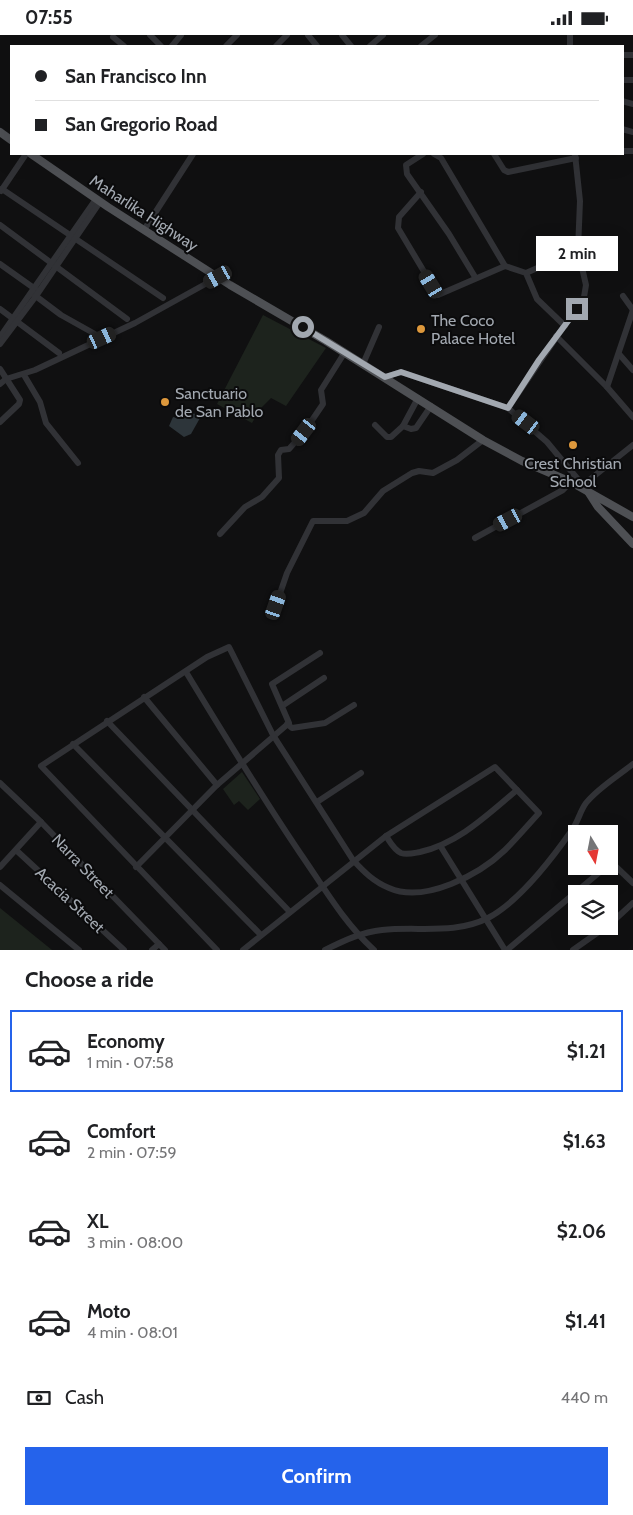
<!DOCTYPE html>
<meta charset="utf-8">
<style>
body{margin:0;font-family:Cabin,sans-serif;background:#f2f2f2;color:#202124;height:100vh;display:flex;flex-direction:column;font-size:19px;white-space:nowrap}
*{box-sizing:border-box;margin:0}
p{font-size:16px;color:#757577}
.icon{flex:none;width:28px;height:28px;fill:none;stroke:currentColor;stroke-width:2;stroke-linecap:round;stroke-linejoin:round}
.map{position:relative;height:915px;overflow:hidden}
.details{display:flex;flex-direction:column;background:#fff;flex:1}
.details>*{flex:none}
.hud{position:absolute;left:10px;top:10px;width:614px;height:110px;border-radius:0px;box-shadow:0 5px 20px #0002;display:grid;align-content:center;height:110px;padding:0 25px;background:#fff}
.needle{width:32px;rotate:170deg}
.buttons{position:absolute;left:568px;top:790px;display:grid;gap:10px}
.buttons a{display:grid;place-items:center;width:50px;height:50px;border-radius:0px;background:#fff;box-shadow:0 5px 20px #0002;font-size:25px}
.end{position:absolute;width:22px;height:22px;margin:-11px;border:6px solid #a2a8b0;background:#111;box-shadow:0 0 0 2px #111}
.from{border-radius:50%}
.bubble{position:absolute;height:35px;border-radius:0px;background:#fff;box-shadow:0 5px 20px #0002;font-size:16px;font-weight:700;line-height:35px;text-align:center}
.car{position:absolute;width:15px;height:30px;margin:-15px -8px;border-radius:6px;box-shadow:0 0 4px 1px #0007;background:linear-gradient(#222 24%,#8ab4d8 0 40%,#222 0 76%,#8ab4d8 0 86%,#222 0)}
.hud b{display:flex;align-items:center;gap:18px;height:48px;font-size:19px}
.hud b+b{border-top:1px solid #e0e0e0}
.hud i{width:12px;height:12px;background:#202124}
ul{padding:0;list-style:none}
li{display:flex;align-items:center;gap:15px;height:82px;margin:0 10px 8px;padding:0 15px;border:2px solid transparent;border-radius:0px}
li div{flex:1}
li b{display:block;font-size:19px}
li em{font-style:normal;font-weight:700}
li.on{border-color:#2563eb}
li>.icon{width:45px;height:45px;stroke-width:1.5}
h2{padding:0 25px;font-size:22px;line-height:60px}
.pay{display:flex;align-items:center;gap:12px;height:55px;padding:0 25px;font-size:19px}
.pay p{margin-inline-start:auto}
.button{display:flex;gap:10px;margin-top:auto;padding:10px 25px}
.button a{flex:1;height:58px;border-radius:0px;background:#2563eb;color:#fff;font-size:20px;font-weight:700;line-height:58px;text-align:center}
.status{display:flex;justify-content:space-between;align-items:center;height:35px;padding:0 25px;background:#fff;direction:ltr}
.status svg{height:14px;fill:currentColor}
.map>svg:first-child{display:block}
.green{fill:#1d231d}
.water{fill:#2d353a}
.lines{fill:none;stroke-linecap:round;stroke-linejoin:round}
.minor{stroke:#313236;stroke-width:6}
.major{stroke:#4e5054;stroke-width:8}
.route{stroke:#a2a8b0;stroke-width:6}
.poi-dot{fill:#dd983c;stroke:#0b0b0c;stroke-width:2}
.labels{text-anchor:middle;dominant-baseline:central;stroke-width:4;stroke-linejoin:round;paint-order:stroke}
.street-label{font-size:16px;fill:#a2a8b0;stroke:#0b0b0c}
.poi-label{font-size:16px;fill:#a2a8b0;stroke:#0b0b0c;text-anchor:start}
</style>
<div class="status"><b>07:55</b><svg viewBox="0 0 49 12"><path d="M0 12V9h3v3zM5 12V6h3v6zM10 12V3h3v9zM15 12V0h3v12zM26 1h20v11H26zM47 4h2v5h-2z"/></svg></div>
<div class="map">
<svg width="633" height="915" viewBox="0 0 633 915">
<rect width="100%" height="100%" fill="#101011"/>
<g class="green">
<polygon points="263,280 326,313 286,371 271,363 261,373 252,388 217,369"/>
<polygon points="242,737 260,764 248,775 239,766 234,770 223,754"/>
<polygon points="0,873 52,915 0,915"/>
</g>
<polygon class="water" points="187,376 198,380 200,383 191,399 184,402 169,391 173,382 182,384"/>
<g class="lines">
<g class="minor">
<polyline points="150,0 161,11"/>
<polyline points="308,0 317,11"/>
<polyline points="342,0 351,11"/>
<polyline points="113,2 124,11"/>
<polyline points="172,11 181,0"/>
<polyline points="226,11 237,0"/>
<polyline points="276,11 287,0"/>
<polyline points="370,11 383,0"/>
<polyline points="421,11 435,0"/>
<polyline points="570,11 570,0"/>
<polyline points="622,20 633,20"/>
<polyline points="622,45 633,45"/>
<polyline points="622,66 633,69"/>
<polyline points="622,94 633,97"/>
<polyline points="622,116 633,116"/>
<polyline points="423,119 406,130 407,139 449,199 475,242"/>
<polyline points="434,119 441,123 505,231"/>
<polyline points="494,119 504,135 508,137 576,123"/>
<polyline points="2,154 163,263"/>
<polyline points="1,156 26,119"/>
<polyline points="421,157 399,182 398,193 438,260 505,231 526,238 537,264 565,291"/>
<polyline points="0,190 127,284"/>
<polyline points="144,195 193,119"/>
<polyline points="0,229 38,256"/>
<polyline points="526,238 578,215"/>
<polyline points="33,259 61,280 95,299"/>
<polyline points="623,261 633,275"/>
<polyline points="0,274 59,318"/>
<polyline points="556,301 607,352 633,382"/>
<polyline points="0,302 96,164"/>
<polyline points="0,309 36,261 100,167"/>
<polyline points="619,319 633,335"/>
<polyline points="363,329 379,292"/>
<polyline points="0,334 20,365 19,369 0,387"/>
<polyline points="24,340 40,367 46,388 78,428"/>
<polyline points="385,342 401,337 508,373 547,407 586,454"/>
<polyline points="0,349 6,344 35,335 135,288 218,242"/>
<polyline points="607,352 633,275"/>
<polyline points="508,373 584,262 586,250 578,215 580,166 575,119"/>
<polyline points="375,390 387,402 391,402 403,391 411,394 416,393 431,371"/>
<polyline points="403,391 418,363"/>
<polyline points="583,450 633,410"/>
<polyline points="220,499 245,472 262,462 279,443 278,420 281,415 289,414 304,397 323,369 321,355 345,317"/>
<polyline points="475,503 563,455 571,447"/>
<polyline points="276,570 287,538 313,486 347,486 364,478 383,456 412,438 419,436 433,438 457,425 483,405"/>
<path d="M186,637C223,698 260,759 300,818C323,851 344,888 374,915"/>
<polyline points="144,662 217,750"/>
<polyline points="282,671 324,643"/>
<polyline points="107,686 290,877"/>
<polyline points="287,689 292,693 325,688 354,670"/>
<polyline points="73,709 261,900"/>
<polyline points="0,748 41,787 165,915"/>
<polyline points="317,767 361,738"/>
<path d="M386,801C390,807 394,815 401,818C407,820 414,818 420,817C459,808 487,780 517,755"/>
<polyline points="441,812 505,915"/>
<polyline points="16,815 124,915"/>
<polyline points="609,825 633,848"/>
<polyline points="0,832 41,787"/>
<polyline points="136,832 217,750 289,688 272,649 320,618"/>
<polyline points="0,850 79,915"/>
<polyline points="609,890 633,868"/>
<polyline points="152,915 159,909"/>
<path d="M217,915L41,731L207,622L229,612L273,700L353,825C364,837 374,847 389,853C425,869 480,839 505,815C517,803 528,790 539,778L495,732L386,801L243,915"/>
<path d="M325,915C343,906 362,897 382,895C418,891 454,900 488,883C520,866 551,825 572,795C578,787 580,776 586,768C598,753 618,741 633,729"/>
<polyline points="507,915 607,831"/>
<polyline points="573,915 607,891"/>
</g>
<g class="major">
<polyline points="0,97 11,105"/>
<polyline points="31,119 108,172 230,250 326,306 483,405 522,426 571,447 633,482"/>
<polyline points="589,458 598,472 633,509"/>
</g>
</g>
<g class="lines">
<polyline class="route" points="303,292 385,342 401,337 508,373 539,325 577,274"/>
</g>
<g class="poi-dot">
<circle cx="421" cy="294" r="5"/>
<circle cx="165" cy="367" r="5"/>
<circle cx="573" cy="410" r="5"/>
</g>
<g class="labels">
<g class="street-label">
<text transform="translate(144 178) rotate(33)">Maharlika Highway</text>
<text transform="translate(83 831) rotate(46)">Narra Street</text>
<text transform="translate(70 865) rotate(43)">Acacia Street</text>
</g>
<g class="poi-label">
<text x="431" y="285">The Coco<tspan x="431" dy="18">Palace Hotel</tspan></text>
<text x="175" y="358">Sanctuario<tspan x="175" dy="18">de San Pablo</tspan></text>
<text x="573" y="428" text-anchor="middle">Crest Christian<tspan x="573" dy="18">School</tspan></text>
</g>
</g>
</svg>
<div class="buttons">
<a><svg class="needle" viewBox="-14 -14 28 28"><path d="M0-13l5 13h-10z" fill="#e53935"/><path d="M0 13l5-13h-10z" fill="#757577"/></svg></a>
<a><svg class="icon" aria-label="layers" viewBox="0 0 24 24"><path d="M12 4l9 5-9 5-9-5zM3 14l9 5 9-5"/></svg></a>
</div>
<i class="end from" style="left:303px;top:292px"></i>
<i class="end" style="left:577px;top:274px"></i>
<div class="bubble" style="left:536px;top:201px;width:82px">2 min</div>
<i class="car" style="left:218px;top:242px;rotate:241deg"></i>
<i class="car" style="left:431px;top:249px;rotate:329deg"></i>
<i class="car" style="left:102px;top:303px;rotate:65deg"></i>
<i class="car" style="left:526px;top:387px;rotate:307deg"></i>
<i class="car" style="left:304px;top:397px;rotate:217deg"></i>
<i class="car" style="left:508px;top:485px;rotate:242deg"></i>
<i class="car" style="left:276px;top:570px;rotate:19deg"></i>
<div class="hud">
<b><i class="from"></i>San Francisco Inn</b>
<b><i></i>San Gregorio Road</b>
</div>
</div>
<section class="details">
<h2>Choose a ride</h2>
<ul>
<li class="on"><svg class="icon" aria-label="car" viewBox="0 0 24 24"><path d="M5 17H2v-5l4-1 3-4h7l3 4 3 1v5h-3M9 17h6M6 11h13"/><circle cx="7" cy="17" r="2"/><circle cx="17" cy="17" r="2"/></svg><div><b>Economy</b><p>1 min · 07:58</p></div><em>$1.21</em></li>
<li><svg class="icon" aria-label="car" viewBox="0 0 24 24"><path d="M5 17H2v-5l4-1 3-4h7l3 4 3 1v5h-3M9 17h6M6 11h13"/><circle cx="7" cy="17" r="2"/><circle cx="17" cy="17" r="2"/></svg><div><b>Comfort</b><p>2 min · 07:59</p></div><em>$1.63</em></li>
<li><svg class="icon" aria-label="car" viewBox="0 0 24 24"><path d="M5 17H2v-5l4-1 3-4h7l3 4 3 1v5h-3M9 17h6M6 11h13"/><circle cx="7" cy="17" r="2"/><circle cx="17" cy="17" r="2"/></svg><div><b>XL</b><p>3 min · 08:00</p></div><em>$2.06</em></li>
<li><svg class="icon" aria-label="car" viewBox="0 0 24 24"><path d="M5 17H2v-5l4-1 3-4h7l3 4 3 1v5h-3M9 17h6M6 11h13"/><circle cx="7" cy="17" r="2"/><circle cx="17" cy="17" r="2"/></svg><div><b>Moto</b><p>4 min · 08:01</p></div><em>$1.41</em></li>
</ul>
<div class="pay"><svg class="icon" aria-label="cash" viewBox="0 0 24 24"><path d="M3 7h18v10H3z"/><circle cx="12" cy="12" r="2"/></svg>Cash<p>440 m</p></div>
<div class="button"><a>Confirm</a></div>
</section>
